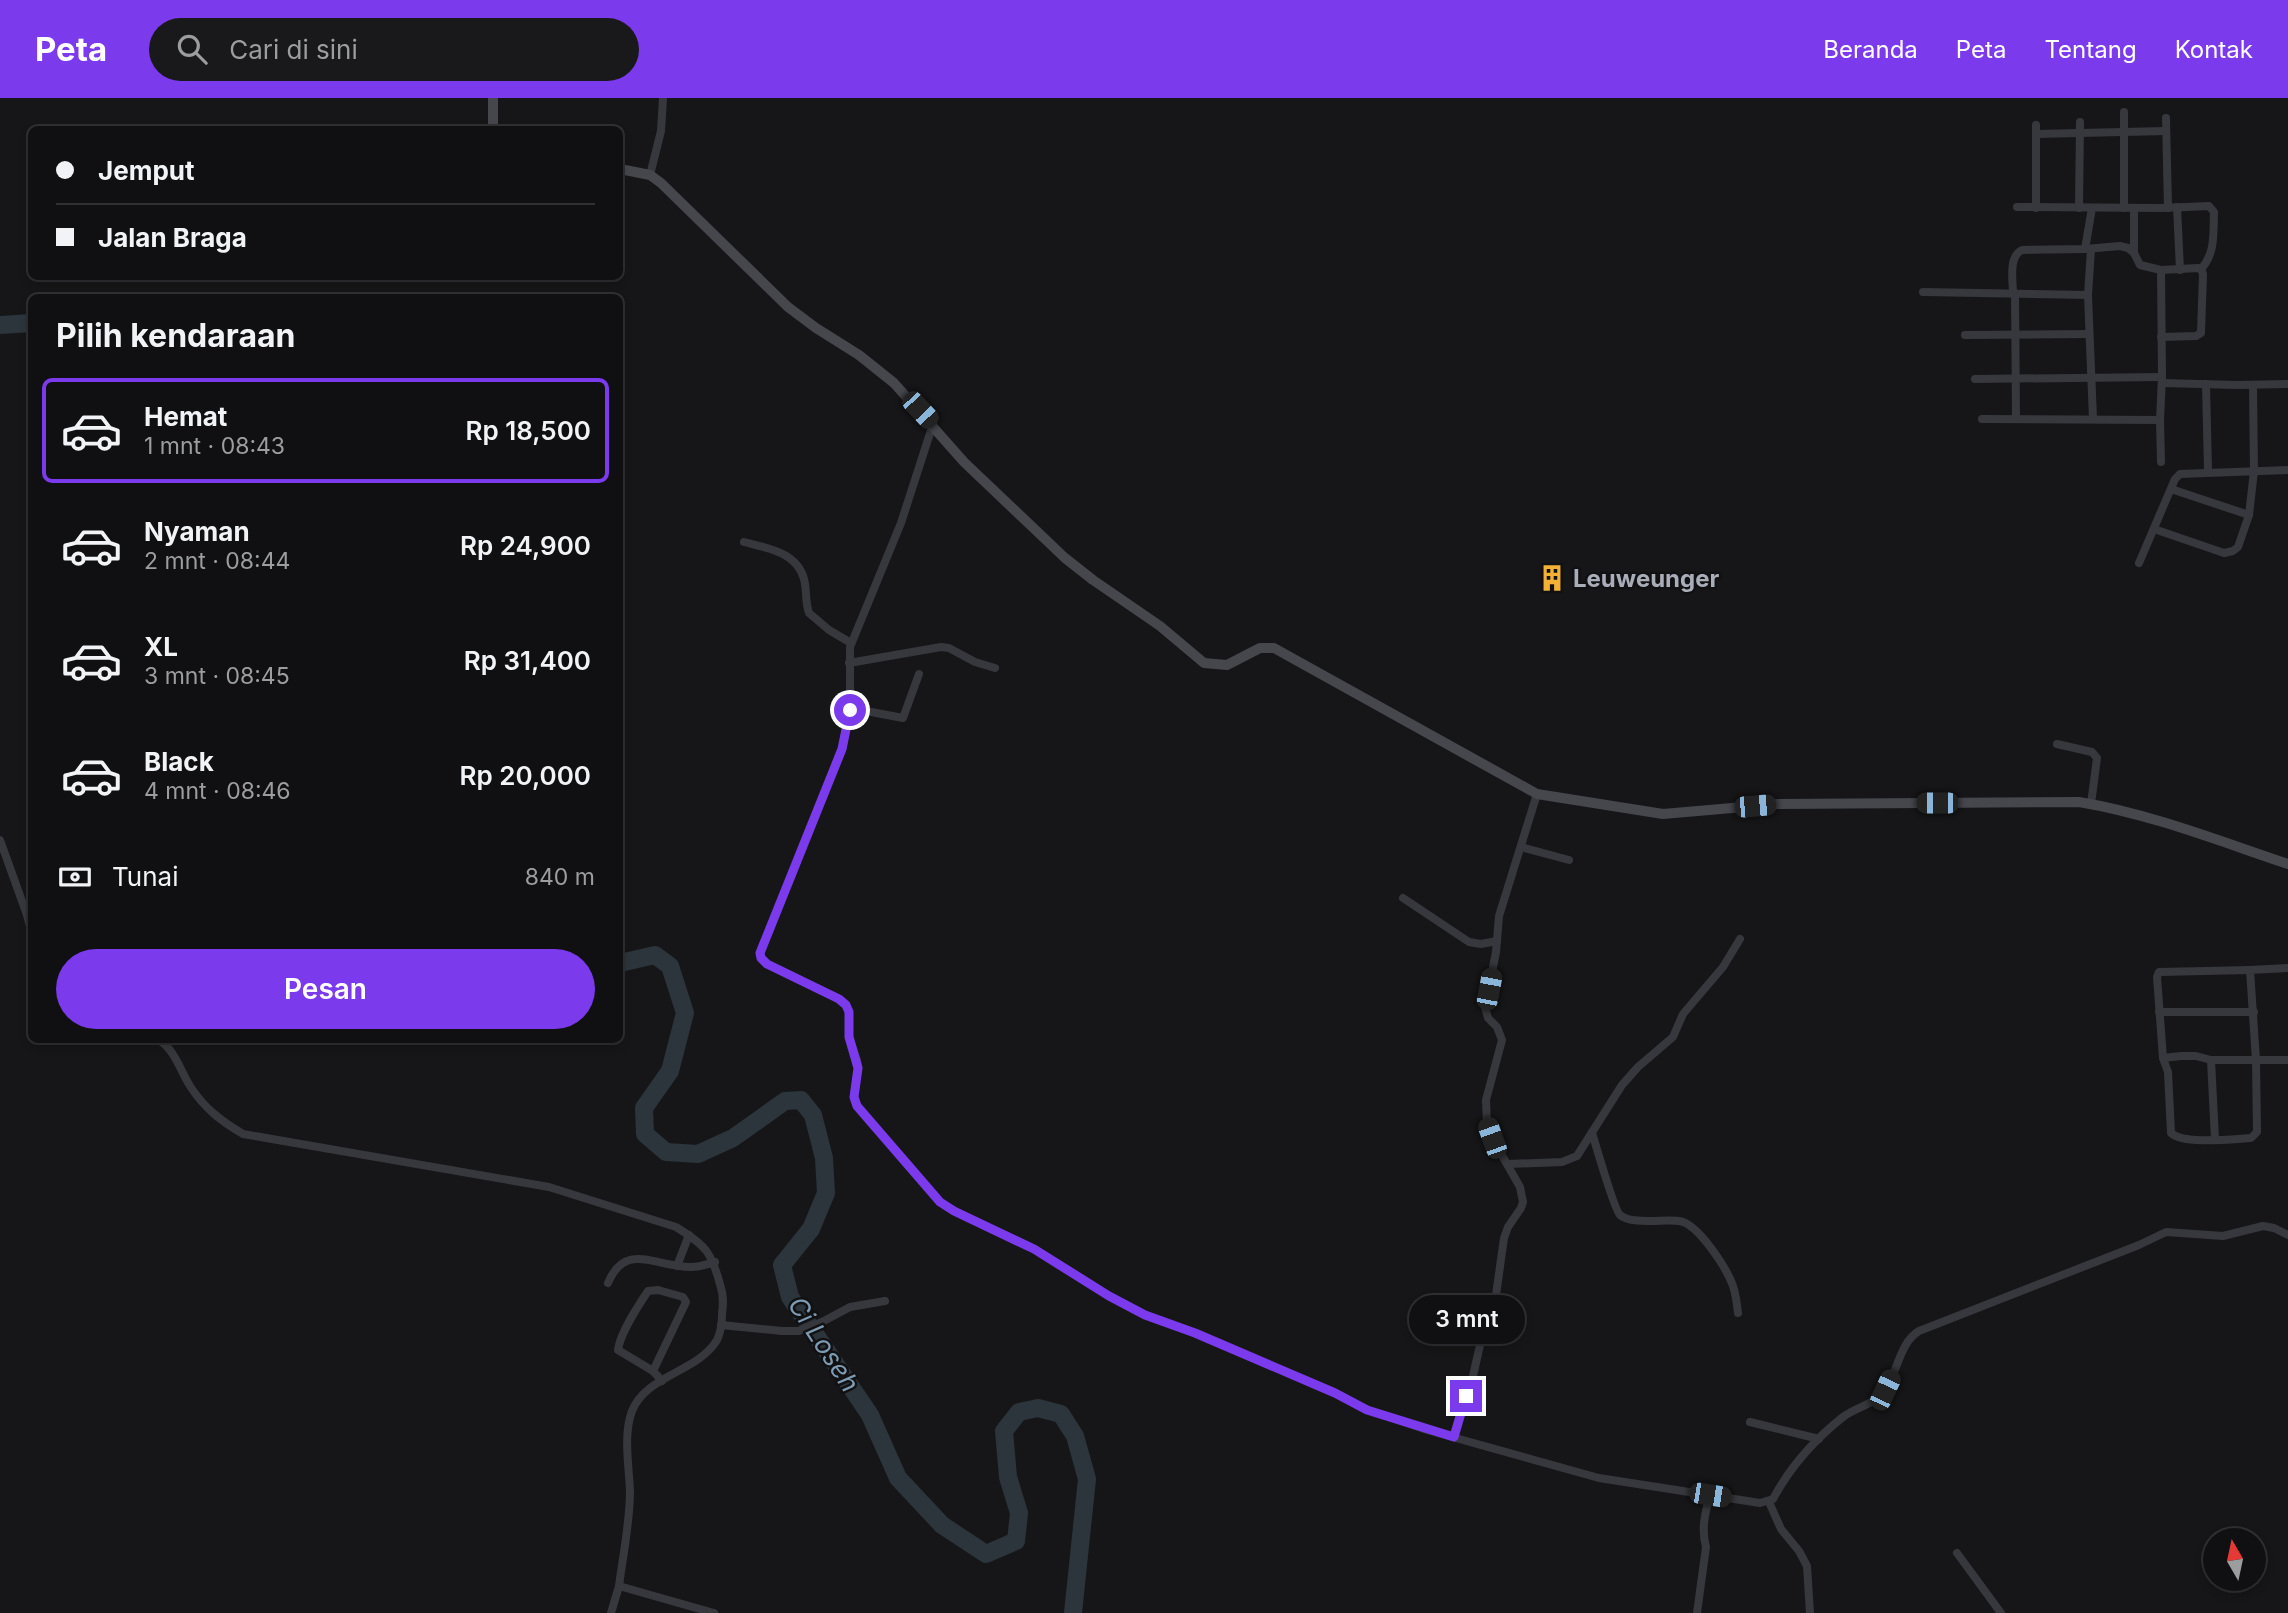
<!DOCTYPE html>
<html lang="id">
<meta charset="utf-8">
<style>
body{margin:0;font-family:Inter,sans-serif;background:#19191b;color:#f1f3f6;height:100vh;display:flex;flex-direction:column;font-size:26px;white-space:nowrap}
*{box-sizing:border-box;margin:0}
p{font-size:23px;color:#9c9d9f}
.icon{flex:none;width:38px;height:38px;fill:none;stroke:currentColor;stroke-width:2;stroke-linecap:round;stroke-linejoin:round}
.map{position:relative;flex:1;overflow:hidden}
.side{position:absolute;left:28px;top:196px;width:595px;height:749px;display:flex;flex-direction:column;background:#101012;border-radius:10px;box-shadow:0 4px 10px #0003,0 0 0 2px #303032}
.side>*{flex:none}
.top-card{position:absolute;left:28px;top:28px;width:595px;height:154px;border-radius:10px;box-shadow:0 4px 10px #0003,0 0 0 2px #303032;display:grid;align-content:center;height:154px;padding:0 28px;background:#101012}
.needle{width:46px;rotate:351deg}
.controls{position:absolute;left:2203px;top:1430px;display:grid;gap:14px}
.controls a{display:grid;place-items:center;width:63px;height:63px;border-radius:50%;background:#101012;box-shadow:0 4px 10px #0003,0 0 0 2px #303032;font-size:35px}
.end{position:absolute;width:32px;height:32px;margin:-16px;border:9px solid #7c3aed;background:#fff;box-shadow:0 0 0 4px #fff}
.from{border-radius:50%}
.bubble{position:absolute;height:49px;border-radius:24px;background:#101012;box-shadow:0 4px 10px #0003,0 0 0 2px #303032;font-size:23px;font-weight:600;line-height:49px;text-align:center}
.car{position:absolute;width:21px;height:42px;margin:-21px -10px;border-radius:9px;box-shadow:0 0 5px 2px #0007;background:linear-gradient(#222 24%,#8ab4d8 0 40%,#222 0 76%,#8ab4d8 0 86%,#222 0)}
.top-card b{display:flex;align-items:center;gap:24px;height:66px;font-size:26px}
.top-card b+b{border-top:2px solid #303032}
.top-card i{width:18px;height:18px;background:#f1f3f6}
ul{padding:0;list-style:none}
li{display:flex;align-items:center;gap:21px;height:105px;margin:0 14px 10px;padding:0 14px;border:4px solid transparent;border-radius:10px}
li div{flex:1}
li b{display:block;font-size:26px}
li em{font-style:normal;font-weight:600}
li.selected{border-color:#7c3aed}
li>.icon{width:63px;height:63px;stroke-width:1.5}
h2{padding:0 28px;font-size:32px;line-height:84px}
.pay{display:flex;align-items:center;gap:18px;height:77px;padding:0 28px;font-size:26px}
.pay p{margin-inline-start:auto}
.button{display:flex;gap:14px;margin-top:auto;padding:14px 28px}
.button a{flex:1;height:80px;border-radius:42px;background:#7c3aed;color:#fff;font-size:28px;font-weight:600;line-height:80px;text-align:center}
header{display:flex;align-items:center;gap:42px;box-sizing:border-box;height:98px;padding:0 35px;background:#7c3aed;color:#fff}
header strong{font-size:33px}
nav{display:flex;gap:38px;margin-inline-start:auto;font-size:24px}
.search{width:490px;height:63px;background:#19191b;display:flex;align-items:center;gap:18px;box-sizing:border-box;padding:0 24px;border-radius:38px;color:#9c9d9f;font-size:26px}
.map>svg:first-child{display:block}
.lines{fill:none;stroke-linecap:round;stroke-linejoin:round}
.river{stroke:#2c353c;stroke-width:18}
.street{stroke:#37383d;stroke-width:8}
.secondary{stroke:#45474d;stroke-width:10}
.route{stroke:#7c3aed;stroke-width:9}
.labels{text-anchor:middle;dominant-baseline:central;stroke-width:5;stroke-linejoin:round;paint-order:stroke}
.poi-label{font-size:24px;font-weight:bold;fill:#a8adb8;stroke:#111113;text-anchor:start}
.water-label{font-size:26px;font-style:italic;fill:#7f9bb3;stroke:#111113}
</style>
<header>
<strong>Peta</strong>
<div class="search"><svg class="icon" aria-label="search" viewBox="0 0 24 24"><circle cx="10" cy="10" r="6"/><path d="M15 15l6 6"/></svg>Cari di sini</div>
<nav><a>Beranda</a><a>Peta</a><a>Tentang</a><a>Kontak</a></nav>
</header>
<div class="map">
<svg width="2288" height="1515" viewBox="0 0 2288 1515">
<rect width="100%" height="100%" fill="#161618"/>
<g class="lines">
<g class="river">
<polyline points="0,227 32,225"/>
<polyline points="620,865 655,857 670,868 685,915 670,973 644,1010 645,1036 666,1054 698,1056 733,1040 785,1003 801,1002 813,1017 824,1060 826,1095 811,1131 782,1167 790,1199 870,1317 898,1380 942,1427 986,1456 1016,1443 1019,1415 1008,1379 1004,1333 1019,1314 1038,1310 1061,1316 1075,1338 1087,1381 1073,1515"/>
</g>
<g class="street">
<polyline points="2124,14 2124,110"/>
<polyline points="2166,20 2168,110"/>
<polyline points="2036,36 2166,33"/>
<polyline points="650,77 661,33 663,0"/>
<path d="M2017,109L2161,110L2209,108L2214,114C2213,134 2216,155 2201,171"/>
<polyline points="2177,109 2180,172"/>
<polyline points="2036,110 2036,27"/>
<polyline points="2079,110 2080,24"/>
<polyline points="2085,151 2092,110"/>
<polyline points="2134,155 2134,110"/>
<polyline points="1923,194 2088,197 2091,151"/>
<polyline points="2015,196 2016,321"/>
<polyline points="2088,197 2093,321"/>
<polyline points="1965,237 2089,236"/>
<polyline points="2161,239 2196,238 2201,235 2203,176 2201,171 2198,170 2161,172"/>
<polyline points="1975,281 2162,279"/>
<polyline points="2162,285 2237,287 2288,286"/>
<polyline points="2206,286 2208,373"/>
<path d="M1982,321L2160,322L2162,279L2161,172L2140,167L2134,155L2128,150L2120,148L2085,151L2022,152C2008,159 2013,182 2013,196"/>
<polyline points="2160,322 2161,364"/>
<path d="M933,326L901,425L850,549V612L842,651L760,855L761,860L767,866L839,901L846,907L849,914V939L857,962L858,970L854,999L857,1008L940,1104L954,1113L1034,1151L1109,1198L1145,1217L1195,1235L1335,1295L1368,1312L1427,1332L1599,1380L1760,1405L1773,1401C1790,1369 1814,1342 1843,1319C1856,1309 1874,1307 1884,1293C1898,1275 1899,1245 1919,1233L2139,1147L2166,1134L2223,1138L2263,1128L2274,1130L2288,1137"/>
<polyline points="2171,391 2249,417"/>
<polyline points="2154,431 2224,455 2233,453 2238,449 2249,417 2254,373 2253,287"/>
<path d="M744,444C767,450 797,454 804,481C807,492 805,504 809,515L829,532L851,545"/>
<polyline points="2139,465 2175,381 2180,376 2288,372"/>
<polyline points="849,565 941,549 949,550 975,564 995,570"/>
<polyline points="850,610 903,620 919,576"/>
<polyline points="2057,646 2092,654 2097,660 2091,706"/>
<polyline points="0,742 27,817 32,836"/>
<polyline points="1521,749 1569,762"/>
<polyline points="1403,800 1469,844 1481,846 1497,843"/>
<path d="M2288,870L2250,872L2256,962L2257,1034L2251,1040C2233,1041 2184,1047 2171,1035L2168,974L2163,960L2181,958H2196L2211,962H2288"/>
<polyline points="2159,914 2254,914"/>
<path d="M159,942C175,952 180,972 190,988C204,1010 221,1023 243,1036L549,1089L676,1129C707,1148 712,1155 721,1190C724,1199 723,1207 722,1216C722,1225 721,1234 717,1242C698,1274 646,1277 632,1313C623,1337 629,1368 630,1393C630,1424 623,1457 619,1488"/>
<polyline points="2163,960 2157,879 2159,874 2250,872"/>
<polyline points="2211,962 2215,1041"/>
<path d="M1592,1035C1596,1047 1614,1112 1620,1117C1631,1127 1664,1121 1679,1123C1698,1125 1727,1171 1733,1188C1736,1197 1737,1206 1738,1215"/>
<polyline points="1508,1066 1562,1064 1577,1058 1622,987 1638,969 1673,939 1683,916 1723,869 1740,841"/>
<polyline points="677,1168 689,1137"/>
<path d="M608,1185C626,1142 657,1170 692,1169C700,1169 707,1166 715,1164"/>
<polyline points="721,1227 782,1233 799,1233 822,1224 850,1209 885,1203"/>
<path d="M653,1273L686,1204L683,1199L658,1192L648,1193C638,1208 620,1235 618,1252L653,1273L662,1283"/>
<polyline points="1750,1324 1819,1341"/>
<polyline points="1453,1339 1473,1278 1487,1216 1496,1197 1504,1140 1508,1129 1521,1110 1523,1104 1520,1089 1492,1040 1487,1026 1486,1002 1502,942 1497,929 1488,920 1485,909 1496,854 1499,818 1537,696"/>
<polyline points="1769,1404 1781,1431 1799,1453 1807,1468 1810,1515"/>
<polyline points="1957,1455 2001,1515"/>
<polyline points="611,1515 619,1488 714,1515"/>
<path d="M1697,1515L1706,1449C1701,1431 1705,1415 1710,1397"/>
</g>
<g class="secondary">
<polyline points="493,32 493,0"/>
<path d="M620,71L650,77L661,85L788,209L816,230L859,257L894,285L964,364L1065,460L1093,482L1160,528L1204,565L1227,567L1260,550H1274L1537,696L1663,716L1778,706L2079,704C2151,716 2219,743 2288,766"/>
</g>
</g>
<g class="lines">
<polyline class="route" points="850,612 842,651 760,855 761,860 767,866 839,901 846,907 849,914 849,939 858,970 854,999 857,1008 940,1104 954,1113 1034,1151 1109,1198 1145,1217 1195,1235 1335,1295 1367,1312 1454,1339 1466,1298"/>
</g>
<defs>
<symbol id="building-bare" viewBox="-9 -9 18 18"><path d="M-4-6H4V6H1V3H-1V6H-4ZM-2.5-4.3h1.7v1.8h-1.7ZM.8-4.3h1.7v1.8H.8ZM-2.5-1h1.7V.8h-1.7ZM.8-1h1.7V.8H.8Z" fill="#f2b134" stroke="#111113" stroke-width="2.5" paint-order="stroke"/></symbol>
</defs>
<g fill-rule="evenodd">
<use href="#building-bare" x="1533" y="461" width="38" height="38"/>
</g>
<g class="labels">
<g class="poi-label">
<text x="1573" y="480">Leuweunger</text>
</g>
<g class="water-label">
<text transform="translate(824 1246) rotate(57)">Ci Loseh</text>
</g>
</g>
</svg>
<div class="controls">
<a><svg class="needle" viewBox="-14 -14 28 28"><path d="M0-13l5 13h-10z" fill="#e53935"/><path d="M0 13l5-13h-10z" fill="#9c9d9f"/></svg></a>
</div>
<i class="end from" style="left:850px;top:612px"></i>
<i class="end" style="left:1466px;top:1298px"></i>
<div class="bubble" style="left:1409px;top:1197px;width:116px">3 mnt</div>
<i class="car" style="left:920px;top:312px;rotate:137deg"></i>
<i class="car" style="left:1937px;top:705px;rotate:270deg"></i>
<i class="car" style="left:1755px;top:708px;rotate:85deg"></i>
<i class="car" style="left:1489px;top:891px;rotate:11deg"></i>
<i class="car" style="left:1492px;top:1040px;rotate:340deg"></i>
<i class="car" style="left:1885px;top:1292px;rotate:25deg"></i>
<i class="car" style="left:1710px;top:1397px;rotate:99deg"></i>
<div class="top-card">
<b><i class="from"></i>Jemput</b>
<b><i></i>Jalan Braga</b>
</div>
<section class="side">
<h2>Pilih kendaraan</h2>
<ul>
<li class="selected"><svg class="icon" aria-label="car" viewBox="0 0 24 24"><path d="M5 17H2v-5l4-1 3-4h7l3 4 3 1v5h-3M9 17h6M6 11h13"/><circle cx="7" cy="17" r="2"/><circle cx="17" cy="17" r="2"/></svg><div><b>Hemat</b><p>1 mnt · 08:43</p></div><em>Rp 18,500</em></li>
<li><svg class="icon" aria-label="car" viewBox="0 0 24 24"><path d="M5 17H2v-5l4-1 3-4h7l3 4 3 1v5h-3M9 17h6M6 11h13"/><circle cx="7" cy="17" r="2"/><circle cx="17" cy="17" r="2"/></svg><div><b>Nyaman</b><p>2 mnt · 08:44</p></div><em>Rp 24,900</em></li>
<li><svg class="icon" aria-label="car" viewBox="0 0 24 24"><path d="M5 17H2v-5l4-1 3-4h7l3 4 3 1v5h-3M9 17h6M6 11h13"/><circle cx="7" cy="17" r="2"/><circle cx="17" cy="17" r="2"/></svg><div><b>XL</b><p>3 mnt · 08:45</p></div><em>Rp 31,400</em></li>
<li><svg class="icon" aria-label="car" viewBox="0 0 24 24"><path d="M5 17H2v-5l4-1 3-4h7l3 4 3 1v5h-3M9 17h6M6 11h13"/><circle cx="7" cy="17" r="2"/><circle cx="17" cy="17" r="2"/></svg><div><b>Black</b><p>4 mnt · 08:46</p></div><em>Rp 20,000</em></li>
</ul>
<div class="pay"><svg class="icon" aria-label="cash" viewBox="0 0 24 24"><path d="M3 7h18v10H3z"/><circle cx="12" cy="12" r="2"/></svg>Tunai<p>840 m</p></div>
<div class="button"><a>Pesan</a></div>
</section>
</div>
